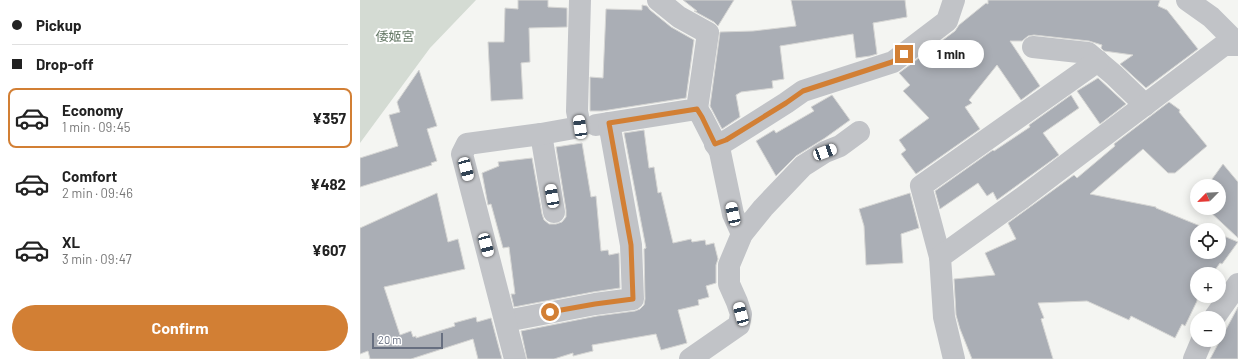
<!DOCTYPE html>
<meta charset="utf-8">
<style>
body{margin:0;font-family:Barlow,"Noto Sans JP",sans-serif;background:#f2f2f2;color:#222;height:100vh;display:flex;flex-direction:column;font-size:15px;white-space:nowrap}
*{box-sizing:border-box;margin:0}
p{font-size:13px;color:#767676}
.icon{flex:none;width:22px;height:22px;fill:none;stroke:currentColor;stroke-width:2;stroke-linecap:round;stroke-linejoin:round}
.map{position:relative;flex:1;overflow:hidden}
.side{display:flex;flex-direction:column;background:#fff;width:360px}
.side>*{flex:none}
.hud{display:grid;align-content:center;height:88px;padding:0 12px;background:#fff}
.needle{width:26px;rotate:246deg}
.buttons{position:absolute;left:830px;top:179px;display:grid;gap:8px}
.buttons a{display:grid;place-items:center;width:36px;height:36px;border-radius:50%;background:#fff;box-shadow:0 2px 10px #0003;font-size:20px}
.scale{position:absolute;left:12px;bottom:10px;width:71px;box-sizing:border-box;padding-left:4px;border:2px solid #676f80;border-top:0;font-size:11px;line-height:14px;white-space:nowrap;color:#676f80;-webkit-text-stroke:3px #fff;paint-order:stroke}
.end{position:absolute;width:18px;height:18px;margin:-9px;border:5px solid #d27f34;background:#fff;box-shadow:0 0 0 2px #fff}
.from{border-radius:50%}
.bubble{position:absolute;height:28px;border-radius:14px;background:#fff;box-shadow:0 2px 10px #0003;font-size:13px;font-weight:700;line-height:28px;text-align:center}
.car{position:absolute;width:12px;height:24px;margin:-12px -6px;border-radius:5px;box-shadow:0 0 3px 1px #0007;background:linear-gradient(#fff 24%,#345 0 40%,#fff 0 76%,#345 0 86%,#fff 0)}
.hud b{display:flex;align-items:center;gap:14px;height:38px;font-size:15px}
.hud b+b{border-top:1px solid #e0e0e0}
.hud i{width:10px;height:10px;background:#222}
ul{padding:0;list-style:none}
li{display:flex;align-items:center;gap:12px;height:60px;margin:0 8px 6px;padding:0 4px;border:2px solid transparent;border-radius:8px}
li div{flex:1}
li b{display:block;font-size:15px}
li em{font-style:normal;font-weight:700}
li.selected{border-color:#d27f34}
li>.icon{width:36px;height:36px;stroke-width:1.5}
.button{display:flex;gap:8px;margin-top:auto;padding:8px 12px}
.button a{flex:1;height:46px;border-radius:24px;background:#d27f34;color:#fff;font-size:16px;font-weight:700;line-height:46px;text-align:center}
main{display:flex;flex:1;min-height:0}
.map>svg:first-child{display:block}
.green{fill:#d4dbd3}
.building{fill:#aaaeb5;stroke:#d6d6d4}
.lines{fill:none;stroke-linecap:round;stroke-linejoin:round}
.minor{stroke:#c1c3c7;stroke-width:22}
.route{stroke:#d27f34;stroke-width:5}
.labels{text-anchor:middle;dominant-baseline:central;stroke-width:4;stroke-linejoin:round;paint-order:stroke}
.park-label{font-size:13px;fill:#657866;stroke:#fff}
</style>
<main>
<section class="side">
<div class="hud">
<b><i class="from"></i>Pickup</b>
<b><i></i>Drop-off</b>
</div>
<ul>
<li class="selected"><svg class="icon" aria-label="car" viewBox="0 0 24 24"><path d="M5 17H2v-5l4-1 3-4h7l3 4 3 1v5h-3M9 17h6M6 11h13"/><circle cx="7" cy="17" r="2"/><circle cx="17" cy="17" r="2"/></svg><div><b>Economy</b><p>1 min · 09:45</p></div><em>¥357</em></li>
<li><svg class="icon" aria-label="car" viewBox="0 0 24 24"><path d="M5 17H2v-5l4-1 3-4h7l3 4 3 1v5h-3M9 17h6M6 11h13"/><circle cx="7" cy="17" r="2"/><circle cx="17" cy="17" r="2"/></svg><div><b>Comfort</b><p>2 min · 09:46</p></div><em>¥482</em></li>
<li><svg class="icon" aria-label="car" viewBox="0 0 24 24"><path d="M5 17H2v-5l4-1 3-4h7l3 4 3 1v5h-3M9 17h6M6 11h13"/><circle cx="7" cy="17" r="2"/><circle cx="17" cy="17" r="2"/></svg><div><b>XL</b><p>3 min · 09:47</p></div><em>¥607</em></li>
</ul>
<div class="button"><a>Confirm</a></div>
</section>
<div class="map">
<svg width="878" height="359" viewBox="0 0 878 359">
<rect width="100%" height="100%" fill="#f4f5f2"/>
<polygon class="green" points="0,0 116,0 70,48 0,143"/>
<g class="building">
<polygon points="158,0 188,0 188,7 207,8 207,27 169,28 170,62 161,63 163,99 131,101 128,42 144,42 145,8 158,9"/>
<polygon points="323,0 374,0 358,26 354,22 334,11 337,11"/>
<polygon points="431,0 545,0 547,17 513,23 517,54 510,56 496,58 493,34 420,46 424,79 412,81 413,88 381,92 376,95 380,117 362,129 350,106 360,32 393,31 436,26"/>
<polygon points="628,0 800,0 798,6 807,10 838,49 786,88 760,64 773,55 744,51 741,48 742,45 729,41 674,35 668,36 662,41 650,41 680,86 661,100 637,65 609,100 612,103 605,107 620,129 556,174 541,154 546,150 539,140 569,118 543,91 550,85 539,73 595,31 599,25 626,3 628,4"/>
<polygon points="282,5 287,6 290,10 311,27 334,40 326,98 242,111 230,111 230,77 243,78 246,9 282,10"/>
<polygon points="59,70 77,126 67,129 77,161 71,163 72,165 0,187 0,158 38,146 29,115 40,112 37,102"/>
<polygon points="738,78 766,104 740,124 717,91"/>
<polygon points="472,95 490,120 465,138 436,156 416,176 396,141 414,130 416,133 454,111 451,107"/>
<polygon points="711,95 719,108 683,133 699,155 637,200 633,192 627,196 618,183 580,209 575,191 633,150 634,151 670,127 669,125"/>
<polygon points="809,102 820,110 819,112 847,146 815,173 808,173 783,149 730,194 796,207 796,208 850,230 837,230 837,252 859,252 859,234 878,242 862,264 860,263 852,274 837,274 837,301 825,326 822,324 815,338 771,316 769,320 727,301 678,303 684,318 681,319 693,359 612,359 600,329 596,315 594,279 635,275 625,253 656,239 648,223 714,175 717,178 755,146 754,144"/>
<polygon points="284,130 289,168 294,167 298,193 301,192 313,243 331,239 332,242 345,240 346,245 354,243 358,259 356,265 356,283 346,286 349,297 338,300 339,305 318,310 327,343 301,350 296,334 232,345 233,351 213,356 213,353 194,359 167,359 161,331 237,316 275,311 280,309 284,305 285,299 284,249 286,248 264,133"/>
<polygon points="222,143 231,197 236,196 241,251 248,250 249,255 259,253 260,288 233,292 154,307 151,294 155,294 149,247 143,248 131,204 128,205 122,173 139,166 138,162 172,158 182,214 184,220 189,224 196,224 202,222 206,217 206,210 196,147"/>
<polygon points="863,164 878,182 878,238 846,208 859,208 859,186 847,186"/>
<polygon points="77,193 88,242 98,239 105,269 24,287 40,335 51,331 53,337 56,336 56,338 95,326 94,323 116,317 117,322 131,318 142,359 118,359 113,339 51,359 10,359 8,351 0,354 0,228"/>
<polygon points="550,193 559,228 541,234 543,263 506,265 504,226 499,209"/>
<polygon points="878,307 878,359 850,359"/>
</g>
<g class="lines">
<g class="minor">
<polyline points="827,0 851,17 878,44"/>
<polyline points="673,47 728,53 754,75 785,105"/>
<polyline points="337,109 342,117 360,152 373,214 382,234"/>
<polyline points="236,125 337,109 348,33 319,17 298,0"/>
<polyline points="181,134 194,212"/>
<polyline points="355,144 366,141 426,103 443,91 533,62 587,21 594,0"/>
<polyline points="580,257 561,186 738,61"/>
<polyline points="854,318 878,284"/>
<polyline points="146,321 235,304 273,299 271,245 249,123"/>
<polyline points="155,359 102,154 107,144 181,134 220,127 217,111 220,0"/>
<polyline points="330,359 379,325 381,314 377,302 369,284 369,265 382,234 403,208 443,166 465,152 480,146 499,132"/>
<polyline points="594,359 584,317 580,257 662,198 864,45 878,45"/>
<polyline points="834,359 842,340"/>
</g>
</g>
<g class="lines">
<polyline class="route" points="190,312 235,304 273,299 271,245 249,123 337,109 342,117 355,144 366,140 426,103 443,91 532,62 544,54"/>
</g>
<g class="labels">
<g class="park-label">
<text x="35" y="36">倭姬宮</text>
</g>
</g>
</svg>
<div class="buttons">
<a><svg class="needle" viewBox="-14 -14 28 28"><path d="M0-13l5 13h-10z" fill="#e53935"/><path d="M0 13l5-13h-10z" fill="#767676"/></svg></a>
<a><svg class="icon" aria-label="locate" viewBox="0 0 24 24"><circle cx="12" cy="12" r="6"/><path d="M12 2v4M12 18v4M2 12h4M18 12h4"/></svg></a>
<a>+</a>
<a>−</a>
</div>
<div class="scale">20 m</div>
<i class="end from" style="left:190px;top:312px"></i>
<i class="end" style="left:544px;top:54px"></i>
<div class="bubble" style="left:558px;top:40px;width:66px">1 min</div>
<i class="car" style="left:220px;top:127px;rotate:352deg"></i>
<i class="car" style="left:465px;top:152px;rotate:70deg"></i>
<i class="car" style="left:106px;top:169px;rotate:165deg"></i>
<i class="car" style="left:192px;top:196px;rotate:350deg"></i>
<i class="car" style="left:373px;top:214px;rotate:348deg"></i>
<i class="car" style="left:126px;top:245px;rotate:165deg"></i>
<i class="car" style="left:381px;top:314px;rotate:345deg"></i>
</div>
</main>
